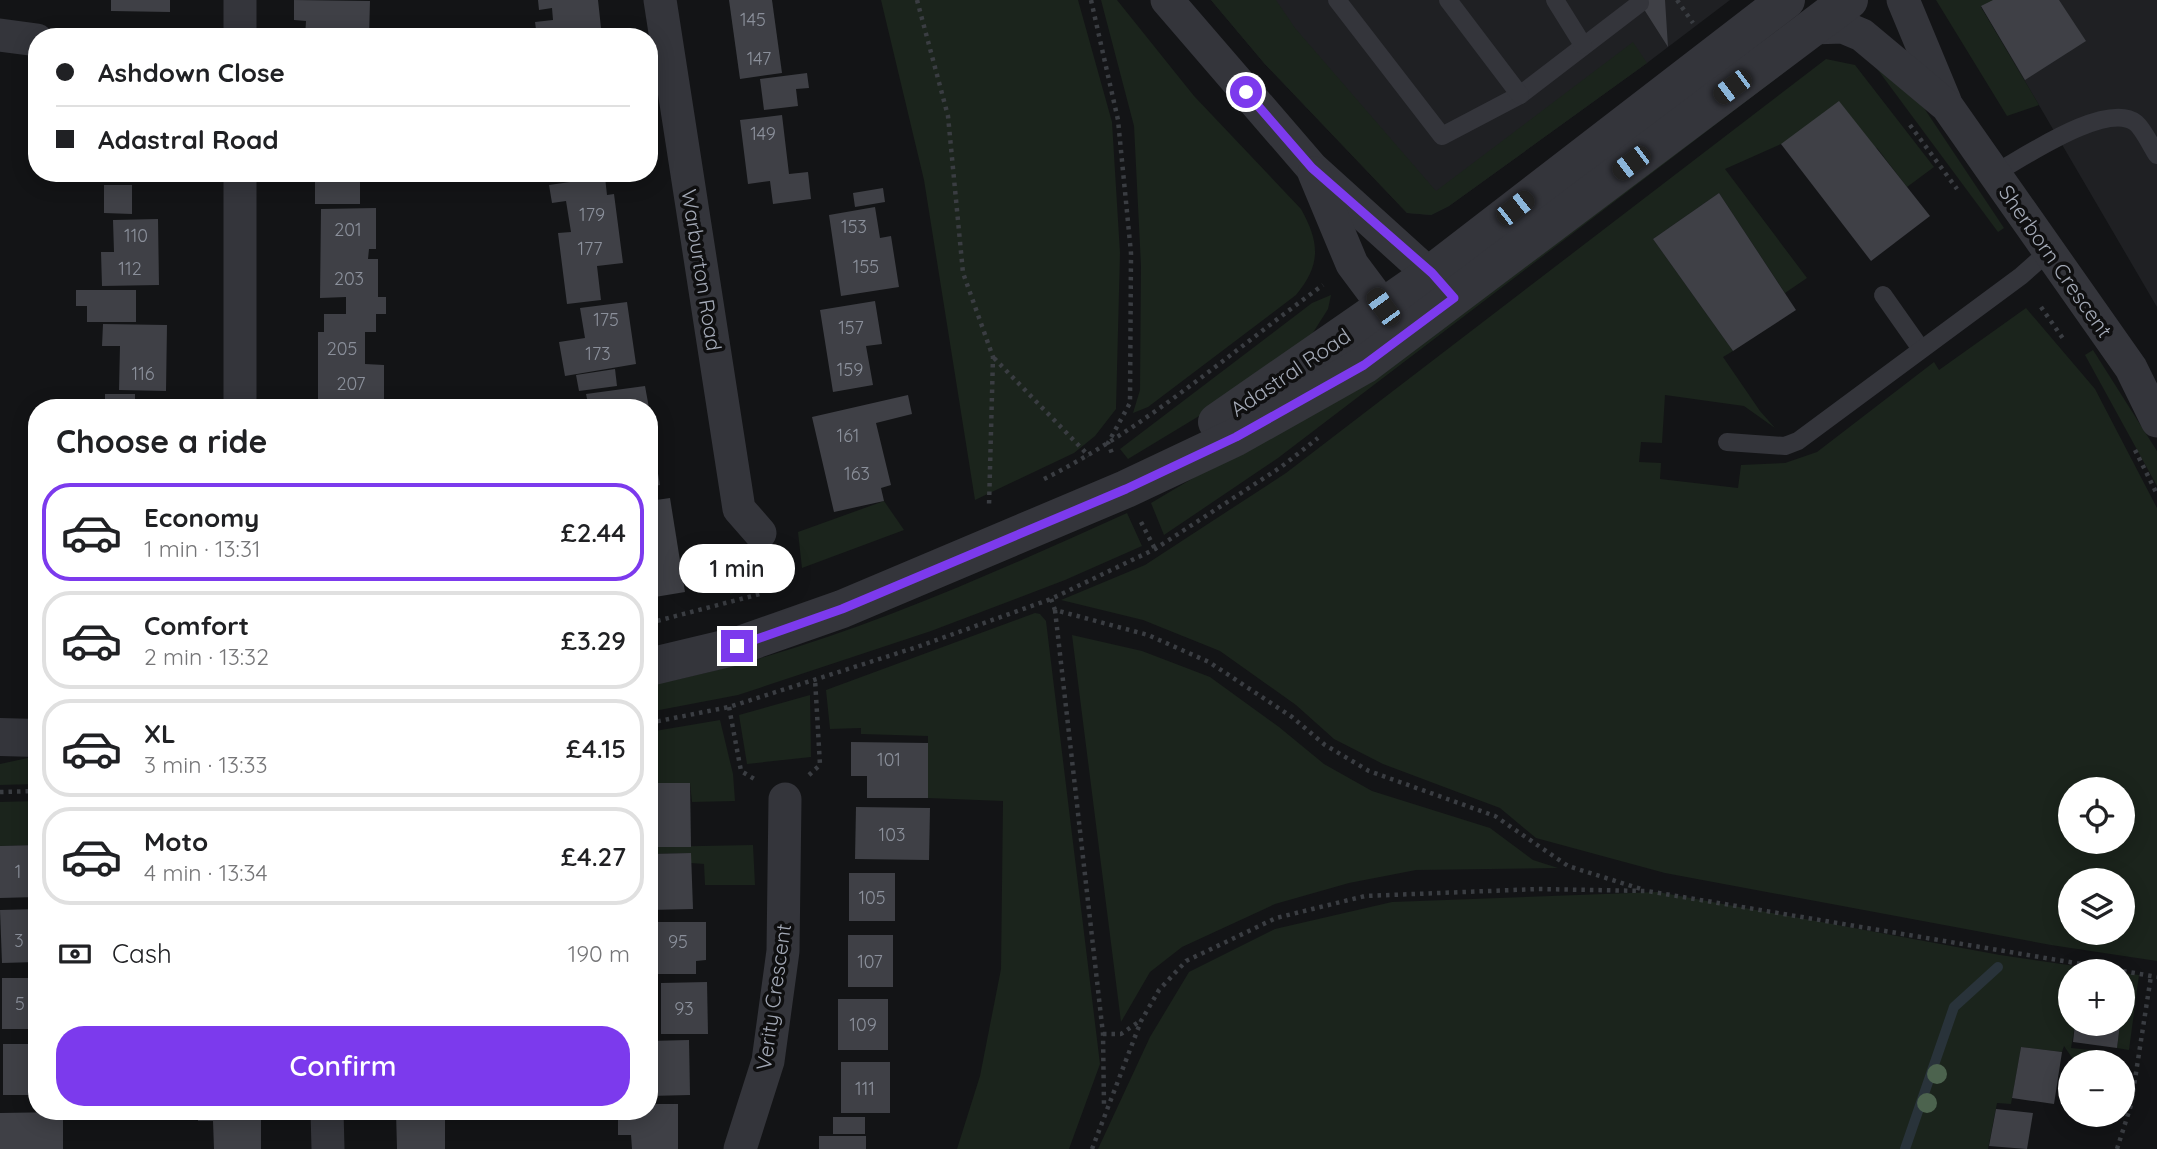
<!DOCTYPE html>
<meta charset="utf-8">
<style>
body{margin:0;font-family:Quicksand,sans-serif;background:#f2f2f2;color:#202124;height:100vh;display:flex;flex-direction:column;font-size:26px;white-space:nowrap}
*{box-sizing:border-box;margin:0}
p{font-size:23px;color:#757577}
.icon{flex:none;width:38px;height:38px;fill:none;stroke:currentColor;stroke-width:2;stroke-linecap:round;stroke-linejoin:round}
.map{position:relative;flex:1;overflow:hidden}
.details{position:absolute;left:28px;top:399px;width:630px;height:721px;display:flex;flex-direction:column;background:#fff;border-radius:28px;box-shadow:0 4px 18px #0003}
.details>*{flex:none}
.top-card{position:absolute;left:28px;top:28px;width:630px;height:154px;border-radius:28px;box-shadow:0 4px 18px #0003;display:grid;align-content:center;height:154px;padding:0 28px;background:#fff}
.tools{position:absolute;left:2058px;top:777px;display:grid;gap:14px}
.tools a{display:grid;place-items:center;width:77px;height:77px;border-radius:50%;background:#fff;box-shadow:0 4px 18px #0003;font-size:35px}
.end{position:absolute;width:32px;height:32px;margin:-16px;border:9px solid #7c3aed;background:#fff;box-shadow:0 0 0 4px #fff}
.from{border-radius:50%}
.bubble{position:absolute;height:49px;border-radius:24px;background:#fff;box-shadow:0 4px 18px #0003;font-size:23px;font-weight:600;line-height:49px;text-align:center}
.car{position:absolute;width:21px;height:42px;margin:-21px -10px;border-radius:9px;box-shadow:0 0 5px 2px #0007;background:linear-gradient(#222 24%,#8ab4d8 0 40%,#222 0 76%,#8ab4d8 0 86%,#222 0)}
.top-card b{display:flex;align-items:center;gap:24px;height:66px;font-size:26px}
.top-card b+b{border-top:2px solid #e0e0e0}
.top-card i{width:18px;height:18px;background:#202124}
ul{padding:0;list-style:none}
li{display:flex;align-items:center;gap:21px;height:98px;margin:0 14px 10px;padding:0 14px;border:4px solid #e0e0e0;border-radius:28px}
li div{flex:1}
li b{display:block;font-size:26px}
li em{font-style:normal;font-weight:600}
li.active{border-color:#7c3aed}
li>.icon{width:63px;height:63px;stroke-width:1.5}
h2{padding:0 28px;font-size:32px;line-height:84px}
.pay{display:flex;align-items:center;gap:18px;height:77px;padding:0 28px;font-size:26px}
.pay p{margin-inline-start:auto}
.button{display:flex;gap:14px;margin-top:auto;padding:14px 28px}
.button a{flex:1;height:80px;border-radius:28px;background:#7c3aed;color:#fff;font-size:28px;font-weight:600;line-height:80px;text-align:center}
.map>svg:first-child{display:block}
.built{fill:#1f2023}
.green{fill:#1b241c;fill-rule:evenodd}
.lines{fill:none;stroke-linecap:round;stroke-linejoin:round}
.stream{stroke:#29333a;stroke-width:10}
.building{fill:#3f4046}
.path{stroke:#3a3d42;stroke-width:4.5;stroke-dasharray:3.5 5;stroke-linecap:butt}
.service{stroke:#34353b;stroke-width:18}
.minor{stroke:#34353b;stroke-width:33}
.tertiary{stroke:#34353b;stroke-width:38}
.tree{fill:#4c634e}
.route{stroke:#7c3aed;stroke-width:9}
.labels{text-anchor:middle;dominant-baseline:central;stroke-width:7;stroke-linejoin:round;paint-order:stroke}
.number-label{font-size:18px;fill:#8b909b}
.street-label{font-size:21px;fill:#a4aab7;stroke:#0f0f10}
</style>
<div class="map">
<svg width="2157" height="1149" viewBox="0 0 2157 1149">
<rect width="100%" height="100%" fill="#131416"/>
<g class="built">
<polygon points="1211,0 1730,0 1647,63 1449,206 1431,215 1407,213 1264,63"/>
<polygon points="1993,0 2157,0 2157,307 1981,6"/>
</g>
<g class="green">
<polygon points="881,0 1078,0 1112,122 1120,253 1116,409 1095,436 1074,453 975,500 924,180"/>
<path d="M1101,0H1117L1194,96L1301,209C1320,243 1321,265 1296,295L1148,407L1133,413L1140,390L1141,266L1134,126Z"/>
<polygon points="1211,0 1276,0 1295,28 1436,191 1633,42 1647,63 1449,206 1431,215 1407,213 1264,63"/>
<polygon points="1936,0 1993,0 1981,7 2039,105 2007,116"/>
<path d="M1826,59L1855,65L1934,167L1907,187L1877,148L1872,147L1781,144L1725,169L1807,278L1785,293L1719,193L1653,239L1733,351L1723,357L1760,411L1775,428L1744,406L1665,395L1662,443L1641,442L1639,462L1661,463L1660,479L1738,488L1741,465L1785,463L1817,452L1934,362L1939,370L2026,308L2095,389L2157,508V961L2051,945L1665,873L1536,838L1500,808L1383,764L1334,739L1296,705L1220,651L1143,620L1061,600L1145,565L1286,473ZM2070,789H2123V842H2070ZM2070,880H2123V933H2070Z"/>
<polygon points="1795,64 1278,458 1164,535 1151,503 1200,474"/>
<polygon points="1875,66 1914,93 2004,228 1998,232"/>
<polygon points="1331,295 1328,309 1307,342 1219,404 1128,459 1120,449 1312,303"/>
<polygon points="2093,350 2157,451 2157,486 2085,355"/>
<polygon points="884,501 904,530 802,568 798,532"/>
<path d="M1127,513L1142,546L1065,580L931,631L738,695L649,712V685C818,653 971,583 1127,513Z"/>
<polygon points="786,554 789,579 730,594 727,569"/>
<polygon points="1035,613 1040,614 1046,621 1100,1064 1069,1149 957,1149 980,1076 1001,969 1003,801 928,798 928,736 861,734 861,728 830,729 826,690"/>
<polygon points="1072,635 1142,651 1210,677 1279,727 1324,764 1372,791 1490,828 1533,860 1558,868 1416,870 1349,883 1275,904 1182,947 1150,972 1121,1022"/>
<polygon points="810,695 811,757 747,764 739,715"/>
<polygon points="720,720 733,774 735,801 692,802 690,783 649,783 649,732"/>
<polygon points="37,756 37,784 0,785 0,764"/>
<polygon points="37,801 37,845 0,846 0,802"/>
<polygon points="753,845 755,885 705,885 704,864 691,863 690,853 649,854 649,847"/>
<polygon points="1658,892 2000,955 2110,971 2070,971 2070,1024 2075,1024 2071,1048 2099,1051 2097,1062 2075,1062 2064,1046 2062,1052 2021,1047 2011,1104 1997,1103 1988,1149 1098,1149 1150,1037 1189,972 1275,929 1392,902"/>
<polygon points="2123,973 2139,975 2129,1050 2117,1048 2120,1024 2123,1024"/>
</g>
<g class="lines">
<polyline class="stream" points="1905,1149 1954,1007 1998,967"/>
</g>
<g class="building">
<polygon points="111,0 170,0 170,12 111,11"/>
<polygon points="294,0 370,1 369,37 305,37 306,21 294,20"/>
<polygon points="538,0 598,0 602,37 537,37 535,22 553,20 552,8 539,10"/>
<polygon points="729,0 772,0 782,73 740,79"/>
<polygon points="1638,0 1665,0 1668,47 1640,3"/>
<polygon points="1993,0 2059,0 2086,41 2025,80 1981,6"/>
<polygon points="807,73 809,88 796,89 798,106 764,110 760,79"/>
<polygon points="35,100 37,100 37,134 31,133"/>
<polygon points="1839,101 1930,216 1871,261 1781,144"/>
<polygon points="782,115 789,174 808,172 811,199 773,204 770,181 748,184 740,120"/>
<polygon points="110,173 172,173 171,181 110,180"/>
<rect x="315" y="173" width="45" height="31"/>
<polygon points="548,173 585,173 585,175 548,180"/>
<polygon points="605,177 607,195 614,194 623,263 597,266 601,300 567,304 558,233 571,232 566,201 552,203 549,185"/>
<polygon points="104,185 132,185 132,214 104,213"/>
<polygon points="883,188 885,202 855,207 853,193"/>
<polygon points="1719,193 1796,310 1733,351 1653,239"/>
<polygon points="875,207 880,238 891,236 899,287 841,296 829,215"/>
<polygon points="376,208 376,249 369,249 368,259 378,259 378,297 386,297 386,314 376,314 376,332 365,332 365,364 384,365 384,400 318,401 318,332 324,332 324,314 346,314 346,297 320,298 321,209"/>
<polygon points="158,219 159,285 102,286 101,252 114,252 113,220"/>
<polygon points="76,290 136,290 136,322 87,322 87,306 76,306"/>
<polygon points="875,301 882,344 866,346 873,385 833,392 820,310"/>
<polygon points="627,302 636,364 565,376 559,342 585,338 580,308"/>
<polygon points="103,324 167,325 166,391 119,390 120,346 102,346"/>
<polygon points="615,369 617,386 579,391 576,375"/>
<polygon points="645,386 649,408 589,408 586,394"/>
<rect x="105" y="394" width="30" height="14"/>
<polygon points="908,395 912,414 876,423 891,485 881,488 884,501 834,512 812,417"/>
<rect x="342" y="403" width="55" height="5"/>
<polygon points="649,422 660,485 649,487"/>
<polygon points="670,498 685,592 649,598 649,501"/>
<polygon points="851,742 928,743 928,798 867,798 867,776 851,776"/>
<polygon points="649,783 690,783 691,847 649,847"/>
<polygon points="856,807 930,808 929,860 855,859"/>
<polygon points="37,845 37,897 0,898 0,846"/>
<polygon points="691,853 693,909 649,910 649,854"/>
<rect x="849" y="873" width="46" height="48"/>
<polygon points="37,909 37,962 2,963 0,910"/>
<polygon points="649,922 706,922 706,960 696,961 696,974 649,974"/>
<rect x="848" y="935" width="45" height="52"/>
<rect x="2" y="978" width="35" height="51"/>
<polygon points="707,982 708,1034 661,1034 661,983"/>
<rect x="838" y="999" width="50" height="51"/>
<polygon points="2075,1024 2120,1024 2117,1048 2073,1042"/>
<polygon points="689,1040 690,1095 649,1096 649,1041"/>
<rect x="3" y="1044" width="34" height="51"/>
<polygon points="2021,1047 2062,1052 2054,1104 2012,1098"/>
<rect x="841" y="1062" width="49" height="51"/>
<polygon points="649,1104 678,1104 678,1149 632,1149 631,1135 618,1135 618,1111 649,1111"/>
<polygon points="1996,1109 2033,1113 2027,1149 1989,1146"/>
<polygon points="198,1111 261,1111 261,1149 214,1149 213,1121 198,1121"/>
<polygon points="396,1111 457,1111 457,1117 445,1117 445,1149 397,1149"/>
<polygon points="63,1112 63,1149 0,1149 0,1113"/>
<rect x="833" y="1117" width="32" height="17"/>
<rect x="819" y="1136" width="47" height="13"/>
</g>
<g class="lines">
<g class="path">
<polyline points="917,0 948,116 963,273 993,357 989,506"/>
<polyline points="1091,0 1118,120 1131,253 1130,403 1108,443 1113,456"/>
<polyline points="1677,0 1693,23"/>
<polyline points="1910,125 1957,189"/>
<polyline points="2041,307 2064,340"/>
<polyline points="994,358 1089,456"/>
<polyline points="2135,450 2157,494"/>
<path d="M1044,479C1146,428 1231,352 1323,285"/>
<polyline points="1141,522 1155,549"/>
<polyline points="1051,599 1055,610 1148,635 1209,662 1292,717 1325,745 1369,771 1495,816 1568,866 1641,889"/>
<polyline points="1055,610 1103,1034 1104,1106"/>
<polyline points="649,623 760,594"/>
<polyline points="729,707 741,771 756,780"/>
<polyline points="649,723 729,707 917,647 1051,599 1155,549 1281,467 1318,438"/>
<polyline points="809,775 820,765 815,679"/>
<polyline points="0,792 37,791"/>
<polyline points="2123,971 2157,977"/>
<polyline points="1103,1034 1121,1034 1140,1021"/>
<polyline points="1092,1149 1141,1021 1159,990 1186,961 1276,918 1365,896 1538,889 1647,891 2123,971"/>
<polyline points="2117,1149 2131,1105 2151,976"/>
</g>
<g class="service">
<polyline points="1337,0 1442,136 1520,95 1640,3"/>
<polyline points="1448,0 1520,95"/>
<polyline points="1555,0 1583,45"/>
<path d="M1995,173C2023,158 2107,100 2136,123C2144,130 2151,146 2157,155"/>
<polyline points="1883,295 1921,349"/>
<polyline points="1727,442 1785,446 1798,441 2021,276 2048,252"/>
</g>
<g class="minor">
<polyline points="660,0 739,509 760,533"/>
<polyline points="1167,0 1312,168 1449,292"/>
<polyline points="1903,0 1945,101"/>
<polyline points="1812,28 1843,27 1862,35 1947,106 2131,368 2157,421"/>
<polyline points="0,35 37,40"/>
<polyline points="240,37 240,0"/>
<polyline points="1314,173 1352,264 1399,327"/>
<polyline points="240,408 240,173"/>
<polyline points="327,1111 328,1149"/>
<polyline points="740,1149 768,1061 783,951 785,799"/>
</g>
<g class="tertiary">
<polyline points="1217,422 1432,273 1786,0"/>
<polyline points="649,667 737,646 842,609 1126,489 1236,437 1364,365 1849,0"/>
<polyline points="0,737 37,738"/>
</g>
</g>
<g class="tree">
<circle cx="1937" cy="1074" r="10"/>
<circle cx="1927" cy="1103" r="10"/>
</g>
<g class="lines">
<polyline class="route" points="737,646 842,609 1126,489 1236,437 1364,365 1454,298 1432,273 1312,168 1246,92"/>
</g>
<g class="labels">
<g class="number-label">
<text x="753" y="19">145</text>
<text x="759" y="58">147</text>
<text x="763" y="133">149</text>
<text x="592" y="214">179</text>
<text x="854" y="226">153</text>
<text x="348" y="229">201</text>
<text x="136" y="235">110</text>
<text x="590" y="248">177</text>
<text x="866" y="266">155</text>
<text x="130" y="268">112</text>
<text x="349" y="278">203</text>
<text x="606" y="319">175</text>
<text x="851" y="327">157</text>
<text x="342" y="348">205</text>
<text x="598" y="353">173</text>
<text x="850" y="369">159</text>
<text x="143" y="373">116</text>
<text x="351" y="383">207</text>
<text x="848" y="435">161</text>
<text x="857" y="473">163</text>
<text x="889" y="759">101</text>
<text x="892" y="834">103</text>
<text x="18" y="871">1</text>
<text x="872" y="897">105</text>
<text x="19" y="940">3</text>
<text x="678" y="941">95</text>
<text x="870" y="961">107</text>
<text x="20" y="1003">5</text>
<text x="684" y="1008">93</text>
<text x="863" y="1024">109</text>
<text x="865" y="1088">111</text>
</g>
<g class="street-label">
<text transform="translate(2056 261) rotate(55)">Sherborn Crescent</text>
<text transform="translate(702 270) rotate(81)">Warburton Road</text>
<text transform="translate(1290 372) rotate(-34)">Adastral Road</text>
<text transform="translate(773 997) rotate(-82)">Verity Crescent</text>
</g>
</g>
</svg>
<div class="tools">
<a><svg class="icon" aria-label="locate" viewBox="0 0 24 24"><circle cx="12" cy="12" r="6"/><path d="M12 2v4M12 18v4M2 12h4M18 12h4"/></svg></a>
<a><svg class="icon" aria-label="layers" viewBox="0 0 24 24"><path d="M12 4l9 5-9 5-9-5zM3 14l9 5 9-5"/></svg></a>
<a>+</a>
<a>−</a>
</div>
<i class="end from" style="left:1246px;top:92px"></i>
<i class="end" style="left:737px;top:646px"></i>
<div class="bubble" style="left:679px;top:544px;width:116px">1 min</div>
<i class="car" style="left:1732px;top:87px;rotate:233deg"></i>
<i class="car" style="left:1631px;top:163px;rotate:233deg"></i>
<i class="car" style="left:1515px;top:208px;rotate:52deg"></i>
<i class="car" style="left:1383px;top:307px;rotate:324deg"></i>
<div class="top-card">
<b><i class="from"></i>Ashdown Close</b>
<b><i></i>Adastral Road</b>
</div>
<section class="details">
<h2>Choose a ride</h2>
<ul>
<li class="active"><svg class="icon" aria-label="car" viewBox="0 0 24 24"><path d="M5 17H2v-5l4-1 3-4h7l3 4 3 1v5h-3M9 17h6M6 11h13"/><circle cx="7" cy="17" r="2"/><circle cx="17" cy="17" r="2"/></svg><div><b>Economy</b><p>1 min · 13:31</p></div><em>£2.44</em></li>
<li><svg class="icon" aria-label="car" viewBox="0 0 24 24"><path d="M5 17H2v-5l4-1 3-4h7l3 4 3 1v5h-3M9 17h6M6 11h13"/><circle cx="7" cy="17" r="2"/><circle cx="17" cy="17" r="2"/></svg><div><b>Comfort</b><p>2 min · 13:32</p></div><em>£3.29</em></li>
<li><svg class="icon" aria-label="car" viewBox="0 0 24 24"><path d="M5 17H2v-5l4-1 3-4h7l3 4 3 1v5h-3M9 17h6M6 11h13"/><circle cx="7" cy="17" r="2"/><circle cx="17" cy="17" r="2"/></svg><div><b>XL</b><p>3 min · 13:33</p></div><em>£4.15</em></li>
<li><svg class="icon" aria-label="car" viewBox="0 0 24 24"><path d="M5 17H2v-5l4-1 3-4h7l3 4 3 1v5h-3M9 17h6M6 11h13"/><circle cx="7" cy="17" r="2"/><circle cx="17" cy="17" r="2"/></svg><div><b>Moto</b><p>4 min · 13:34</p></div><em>£4.27</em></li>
</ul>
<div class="pay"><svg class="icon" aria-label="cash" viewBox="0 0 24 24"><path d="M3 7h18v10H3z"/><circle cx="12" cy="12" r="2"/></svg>Cash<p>190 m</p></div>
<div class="button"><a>Confirm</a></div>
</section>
</div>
